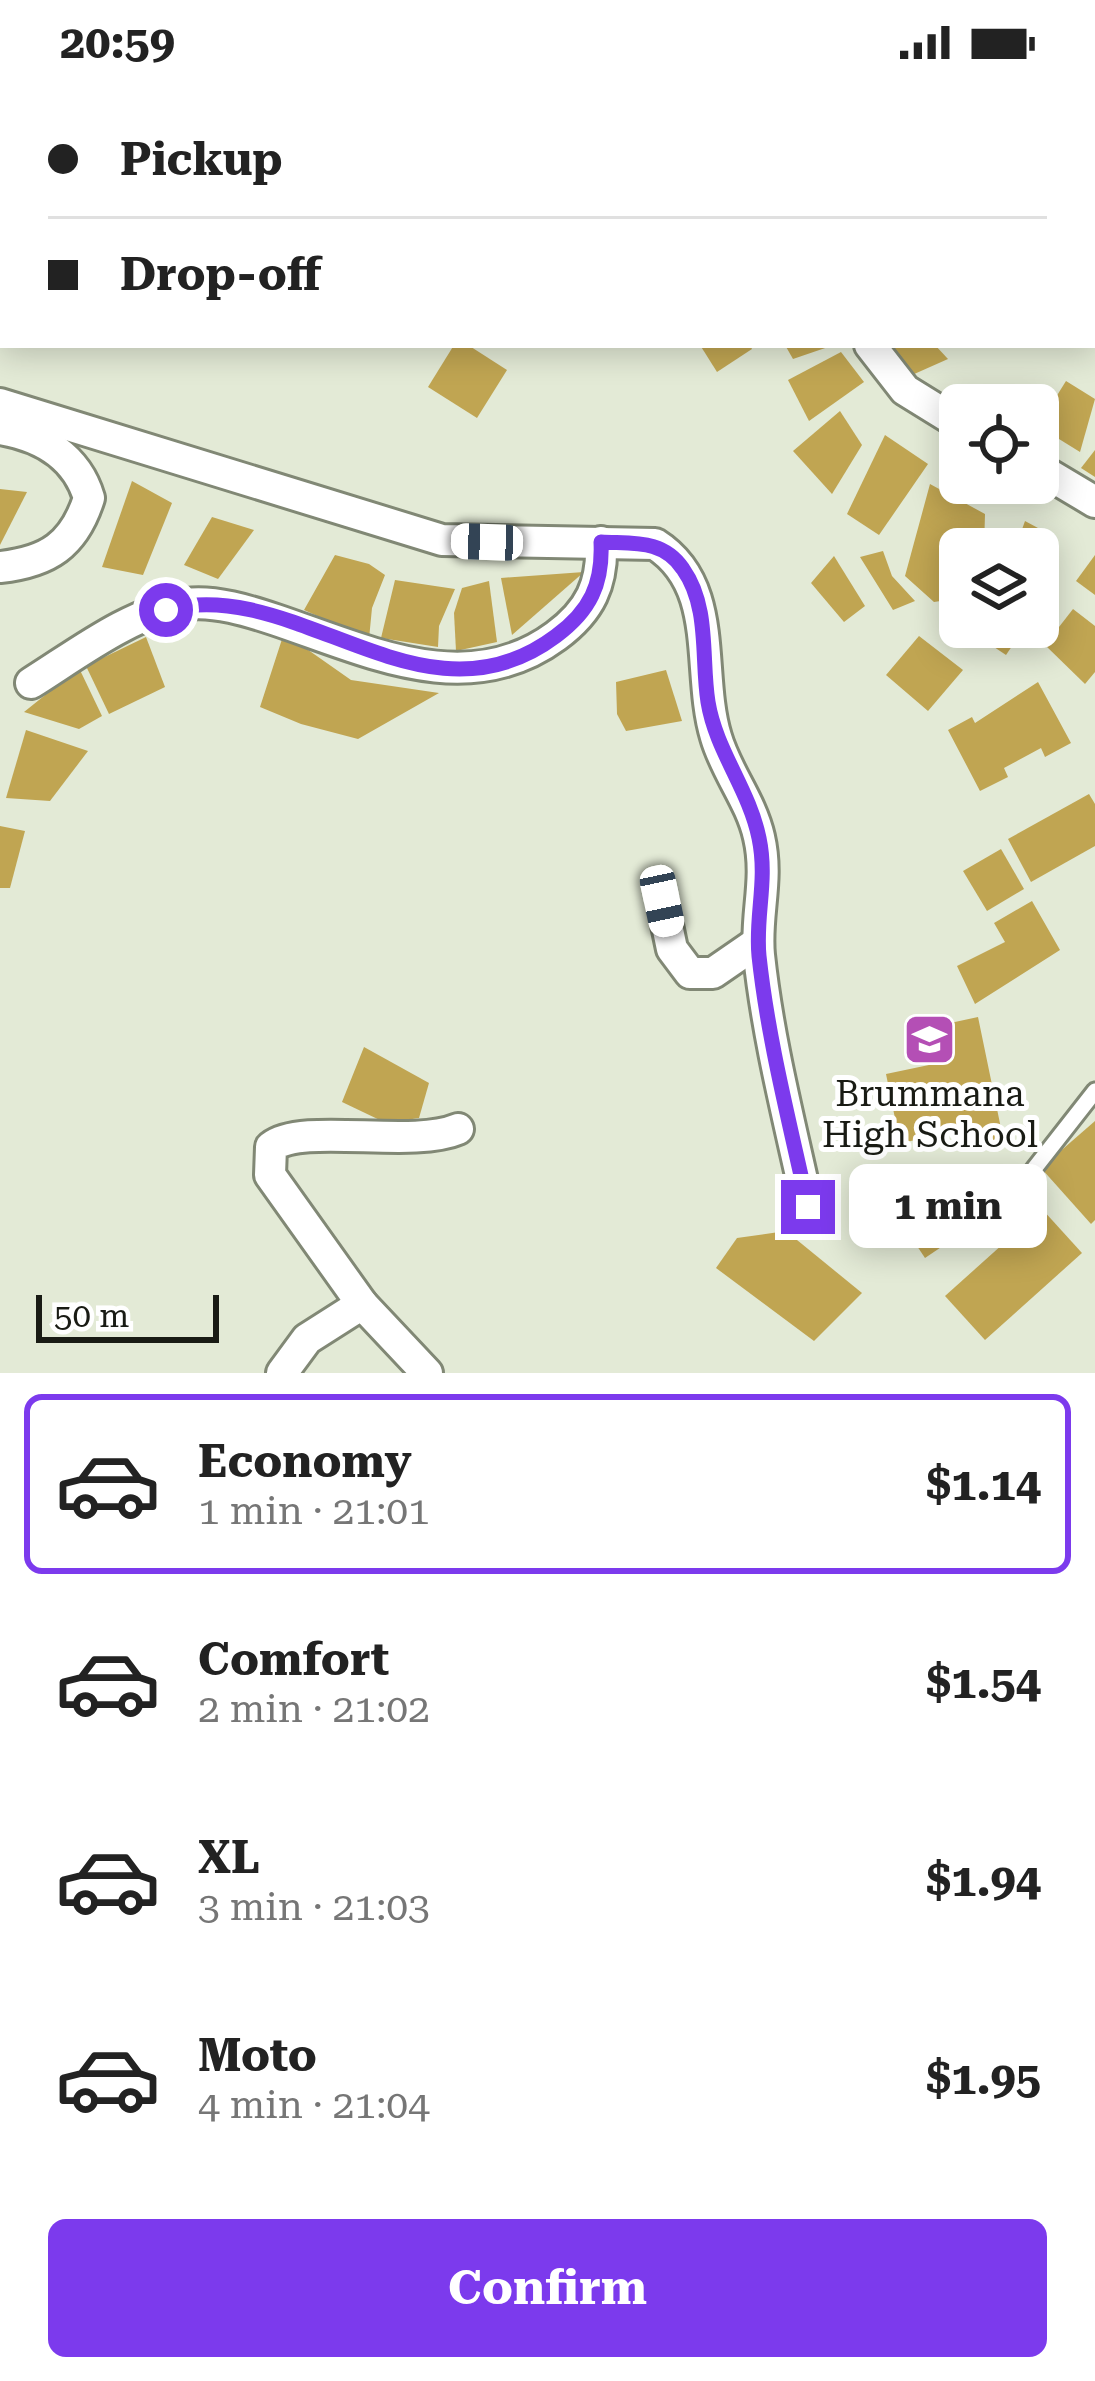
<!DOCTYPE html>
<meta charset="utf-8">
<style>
body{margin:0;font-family:"Roboto Serif",serif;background:#f6f6f6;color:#222;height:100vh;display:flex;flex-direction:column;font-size:45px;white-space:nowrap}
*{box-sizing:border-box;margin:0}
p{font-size:39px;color:#767676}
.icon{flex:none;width:66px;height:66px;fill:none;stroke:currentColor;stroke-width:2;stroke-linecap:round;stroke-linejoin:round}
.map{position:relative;height:1289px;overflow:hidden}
.panel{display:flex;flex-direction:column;background:#fff;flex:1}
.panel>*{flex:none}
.guide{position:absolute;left:0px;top:0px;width:1095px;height:264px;box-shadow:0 6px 30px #0003;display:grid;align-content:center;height:264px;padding:0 48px;background:#fff}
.buttons{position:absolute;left:939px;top:300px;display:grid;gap:24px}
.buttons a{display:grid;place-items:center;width:120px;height:120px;border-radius:18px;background:#fff;box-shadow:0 6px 30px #0003;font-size:60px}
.scale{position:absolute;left:36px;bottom:30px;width:183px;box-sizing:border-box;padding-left:12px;border:6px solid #191b14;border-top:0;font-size:33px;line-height:42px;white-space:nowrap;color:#191b14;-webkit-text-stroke:9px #fff;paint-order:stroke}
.end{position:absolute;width:54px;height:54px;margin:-27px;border:15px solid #7c3aed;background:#fff;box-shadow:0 0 0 6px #fff}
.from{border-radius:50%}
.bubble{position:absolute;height:84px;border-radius:18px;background:#fff;box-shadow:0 6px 30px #0003;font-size:39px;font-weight:700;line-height:84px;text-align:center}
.car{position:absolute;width:36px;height:72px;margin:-36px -18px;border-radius:15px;box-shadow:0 0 9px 3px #0007;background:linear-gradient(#fff 24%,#345 0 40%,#fff 0 76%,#345 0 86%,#fff 0)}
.guide b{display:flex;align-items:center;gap:42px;height:114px;font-size:45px}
.guide b+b{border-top:3px solid #e0e0e0}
.guide i{width:30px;height:30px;background:#222}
ul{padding:21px 0 0;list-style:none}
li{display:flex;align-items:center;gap:36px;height:180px;margin:0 24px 18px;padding:0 24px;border:6px solid transparent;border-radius:18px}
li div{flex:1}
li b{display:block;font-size:45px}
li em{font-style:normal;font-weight:700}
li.on{border-color:#7c3aed}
li>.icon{width:108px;height:108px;stroke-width:1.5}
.primary-button{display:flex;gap:24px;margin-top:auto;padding:24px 48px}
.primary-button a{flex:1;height:138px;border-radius:18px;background:#7c3aed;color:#fff;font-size:48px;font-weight:700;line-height:138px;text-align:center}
.status{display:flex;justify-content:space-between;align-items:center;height:84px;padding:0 60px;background:#fff;direction:ltr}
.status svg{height:33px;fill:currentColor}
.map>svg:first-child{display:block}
.building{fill:#c0a552}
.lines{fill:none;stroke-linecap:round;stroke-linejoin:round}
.lane-casing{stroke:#818875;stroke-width:21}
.street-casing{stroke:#818875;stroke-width:36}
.secondary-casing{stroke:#818875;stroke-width:48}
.lane{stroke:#fff;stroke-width:15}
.street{stroke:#fff;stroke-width:30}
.secondary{stroke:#cfead8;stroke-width:42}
.route{stroke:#7c3aed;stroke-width:15}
.labels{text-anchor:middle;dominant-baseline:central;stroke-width:10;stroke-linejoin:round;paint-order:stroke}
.poi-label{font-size:36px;fill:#191b14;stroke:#fff}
</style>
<div class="status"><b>20:59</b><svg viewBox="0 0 49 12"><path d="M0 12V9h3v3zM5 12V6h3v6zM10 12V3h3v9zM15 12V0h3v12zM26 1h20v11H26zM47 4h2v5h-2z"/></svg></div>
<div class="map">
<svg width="1095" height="1289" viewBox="0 0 1095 1289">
<rect width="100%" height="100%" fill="#e3ead6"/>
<g class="building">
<polygon points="454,261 468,261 507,286 477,334 428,303"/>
<polygon points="700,261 750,261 752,265 717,288"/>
<polygon points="785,261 831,261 831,262 793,275"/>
<polygon points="880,261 935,261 948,275 903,295"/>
<polygon points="841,268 864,298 809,337 788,296"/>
<polygon points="1066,297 1095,315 1080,368 1038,342"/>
<polygon points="840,327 862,361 832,410 793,367"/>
<polygon points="885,351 928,380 879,451 847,430"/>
<polygon points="1095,366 1095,393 1081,384"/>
<polygon points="132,397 172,419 143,491 102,483"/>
<polygon points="930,400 985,430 984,465 960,465 960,514 934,518 905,492"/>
<polygon points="0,405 27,408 0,461"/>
<polygon points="212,433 254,446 218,495 184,481"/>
<polygon points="1025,437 1051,451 1038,481 1038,465 1015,465"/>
<polygon points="883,467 892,492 915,517 893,526 860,473"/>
<polygon points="335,471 369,480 385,491 372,524 369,555 304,526"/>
<polygon points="1095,471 1095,511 1076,497"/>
<polygon points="834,472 865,522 844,538 811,499"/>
<polygon points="584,488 512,551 501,494"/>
<polygon points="395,496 455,505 439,542 438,563 381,554"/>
<polygon points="489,497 497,558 456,567 454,529 462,504"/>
<polygon points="1073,525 1095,542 1095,588 1085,600 1045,561"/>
<polygon points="994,543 1025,543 1006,571 985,557"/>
<polygon points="284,549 351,596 439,609 358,655 301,640 260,623"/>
<polygon points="919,552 963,586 928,627 886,591"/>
<polygon points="146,553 165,603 109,630 86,582"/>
<polygon points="79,584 102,632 79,645 24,628"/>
<polygon points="666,586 682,637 626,647 617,630 616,598"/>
<polygon points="1038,598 1071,659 1045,673 1041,664 1004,684 1008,693 980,707 948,646 972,633 975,639"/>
<polygon points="26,646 88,667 50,717 6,714"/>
<polygon points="1089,710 1095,720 1095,762 1031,798 1008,755"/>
<polygon points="0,742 25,747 10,804 0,804"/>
<polygon points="1001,765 1024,805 987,827 963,787"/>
<polygon points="1032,817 1060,866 975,920 957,882 1005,858 994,839"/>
<polygon points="978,933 1003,1054 956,1064 953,1049 900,1059 886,990 948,977 941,941"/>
<polygon points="364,963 429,999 419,1034 386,1039 342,1018"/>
<polygon points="1095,1037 1095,1136 1091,1140 1041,1084"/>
<polygon points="953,1116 971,1143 925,1174 907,1147"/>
<polygon points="1042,1125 1082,1169 985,1256 945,1212"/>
<polygon points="786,1147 862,1209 814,1257 716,1184 737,1154"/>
</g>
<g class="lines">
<defs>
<polyline id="lane" points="1005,1122 1095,1007"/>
<g id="street">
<polyline points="742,0 745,3"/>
<polyline points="589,3 596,0"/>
<polyline points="0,97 3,96"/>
<polyline points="870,261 905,306 960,340"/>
<path d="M0,320L442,456L655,460C721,502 696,588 716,653C726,688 751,717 759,753C769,796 755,831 759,871C768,956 790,1040 808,1123"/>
<path d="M0,345C42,352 77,373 89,414C74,461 48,478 0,483"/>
<polyline points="1038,384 1095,418"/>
<path d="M31,599C76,571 131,528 186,520C214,516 249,527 276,536C368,567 468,617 556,552C590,527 603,500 601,458"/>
<polyline points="662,817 672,865 690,889 713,889 758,858"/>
<path d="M362,1220L270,1091L271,1063C302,1038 411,1065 458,1045"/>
<polyline points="282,1289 307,1255 362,1220 427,1289"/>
</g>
<g id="secondary">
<polyline points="955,0 958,3"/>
<polyline points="1092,215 1095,220"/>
</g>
</defs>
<use href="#lane" class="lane-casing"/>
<use href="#street" class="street-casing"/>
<use href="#secondary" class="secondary-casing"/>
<use href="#lane" class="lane"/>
<use href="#street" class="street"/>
<use href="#secondary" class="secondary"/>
</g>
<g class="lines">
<path class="route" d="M166,526C297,490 423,652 556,552C590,527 603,500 601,458C633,460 663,455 683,485C710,523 701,575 708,618C716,667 749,705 759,754C768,797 755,832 759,872C768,956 790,1040 808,1123"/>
</g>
<defs>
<symbol id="school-square" viewBox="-11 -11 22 22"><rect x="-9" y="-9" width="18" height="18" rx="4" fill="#b44fb5" stroke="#fff"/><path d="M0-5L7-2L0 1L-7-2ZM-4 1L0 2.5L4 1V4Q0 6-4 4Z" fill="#fff"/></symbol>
</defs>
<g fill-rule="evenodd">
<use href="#school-square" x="900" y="926" width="59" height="59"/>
</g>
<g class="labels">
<g class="poi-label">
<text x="930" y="1010">Brummana<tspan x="930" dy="41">High School</tspan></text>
</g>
</g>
</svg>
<div class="buttons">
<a><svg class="icon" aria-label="locate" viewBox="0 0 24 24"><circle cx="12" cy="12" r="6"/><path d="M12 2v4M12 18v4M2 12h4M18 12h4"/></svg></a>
<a><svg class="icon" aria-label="layers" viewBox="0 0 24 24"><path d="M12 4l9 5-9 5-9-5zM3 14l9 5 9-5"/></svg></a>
</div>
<div class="scale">50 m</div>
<i class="end from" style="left:166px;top:526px"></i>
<i class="end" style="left:808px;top:1123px"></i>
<div class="bubble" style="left:849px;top:1080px;width:198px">1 min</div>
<i class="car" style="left:487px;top:458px;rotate:272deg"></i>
<i class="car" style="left:662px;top:817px;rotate:168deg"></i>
<div class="guide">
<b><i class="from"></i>Pickup</b>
<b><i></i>Drop-off</b>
</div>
</div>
<section class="panel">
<ul>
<li class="on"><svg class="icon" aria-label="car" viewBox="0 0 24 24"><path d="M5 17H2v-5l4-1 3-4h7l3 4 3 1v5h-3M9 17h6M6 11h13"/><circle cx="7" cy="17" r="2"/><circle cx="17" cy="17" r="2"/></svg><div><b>Economy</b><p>1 min · 21:01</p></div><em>$1.14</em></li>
<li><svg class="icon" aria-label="car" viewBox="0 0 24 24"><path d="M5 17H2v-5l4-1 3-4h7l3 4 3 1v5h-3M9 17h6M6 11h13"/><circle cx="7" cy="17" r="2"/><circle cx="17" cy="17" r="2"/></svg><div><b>Comfort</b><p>2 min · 21:02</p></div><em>$1.54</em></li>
<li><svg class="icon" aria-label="car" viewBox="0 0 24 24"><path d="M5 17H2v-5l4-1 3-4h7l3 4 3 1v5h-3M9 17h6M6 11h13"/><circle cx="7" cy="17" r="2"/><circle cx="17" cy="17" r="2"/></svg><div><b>XL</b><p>3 min · 21:03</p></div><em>$1.94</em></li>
<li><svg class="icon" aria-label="car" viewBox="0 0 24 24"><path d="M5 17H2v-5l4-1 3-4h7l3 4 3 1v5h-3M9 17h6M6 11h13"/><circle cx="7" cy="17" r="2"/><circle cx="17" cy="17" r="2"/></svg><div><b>Moto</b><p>4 min · 21:04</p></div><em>$1.95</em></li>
</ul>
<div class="primary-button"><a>Confirm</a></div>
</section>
